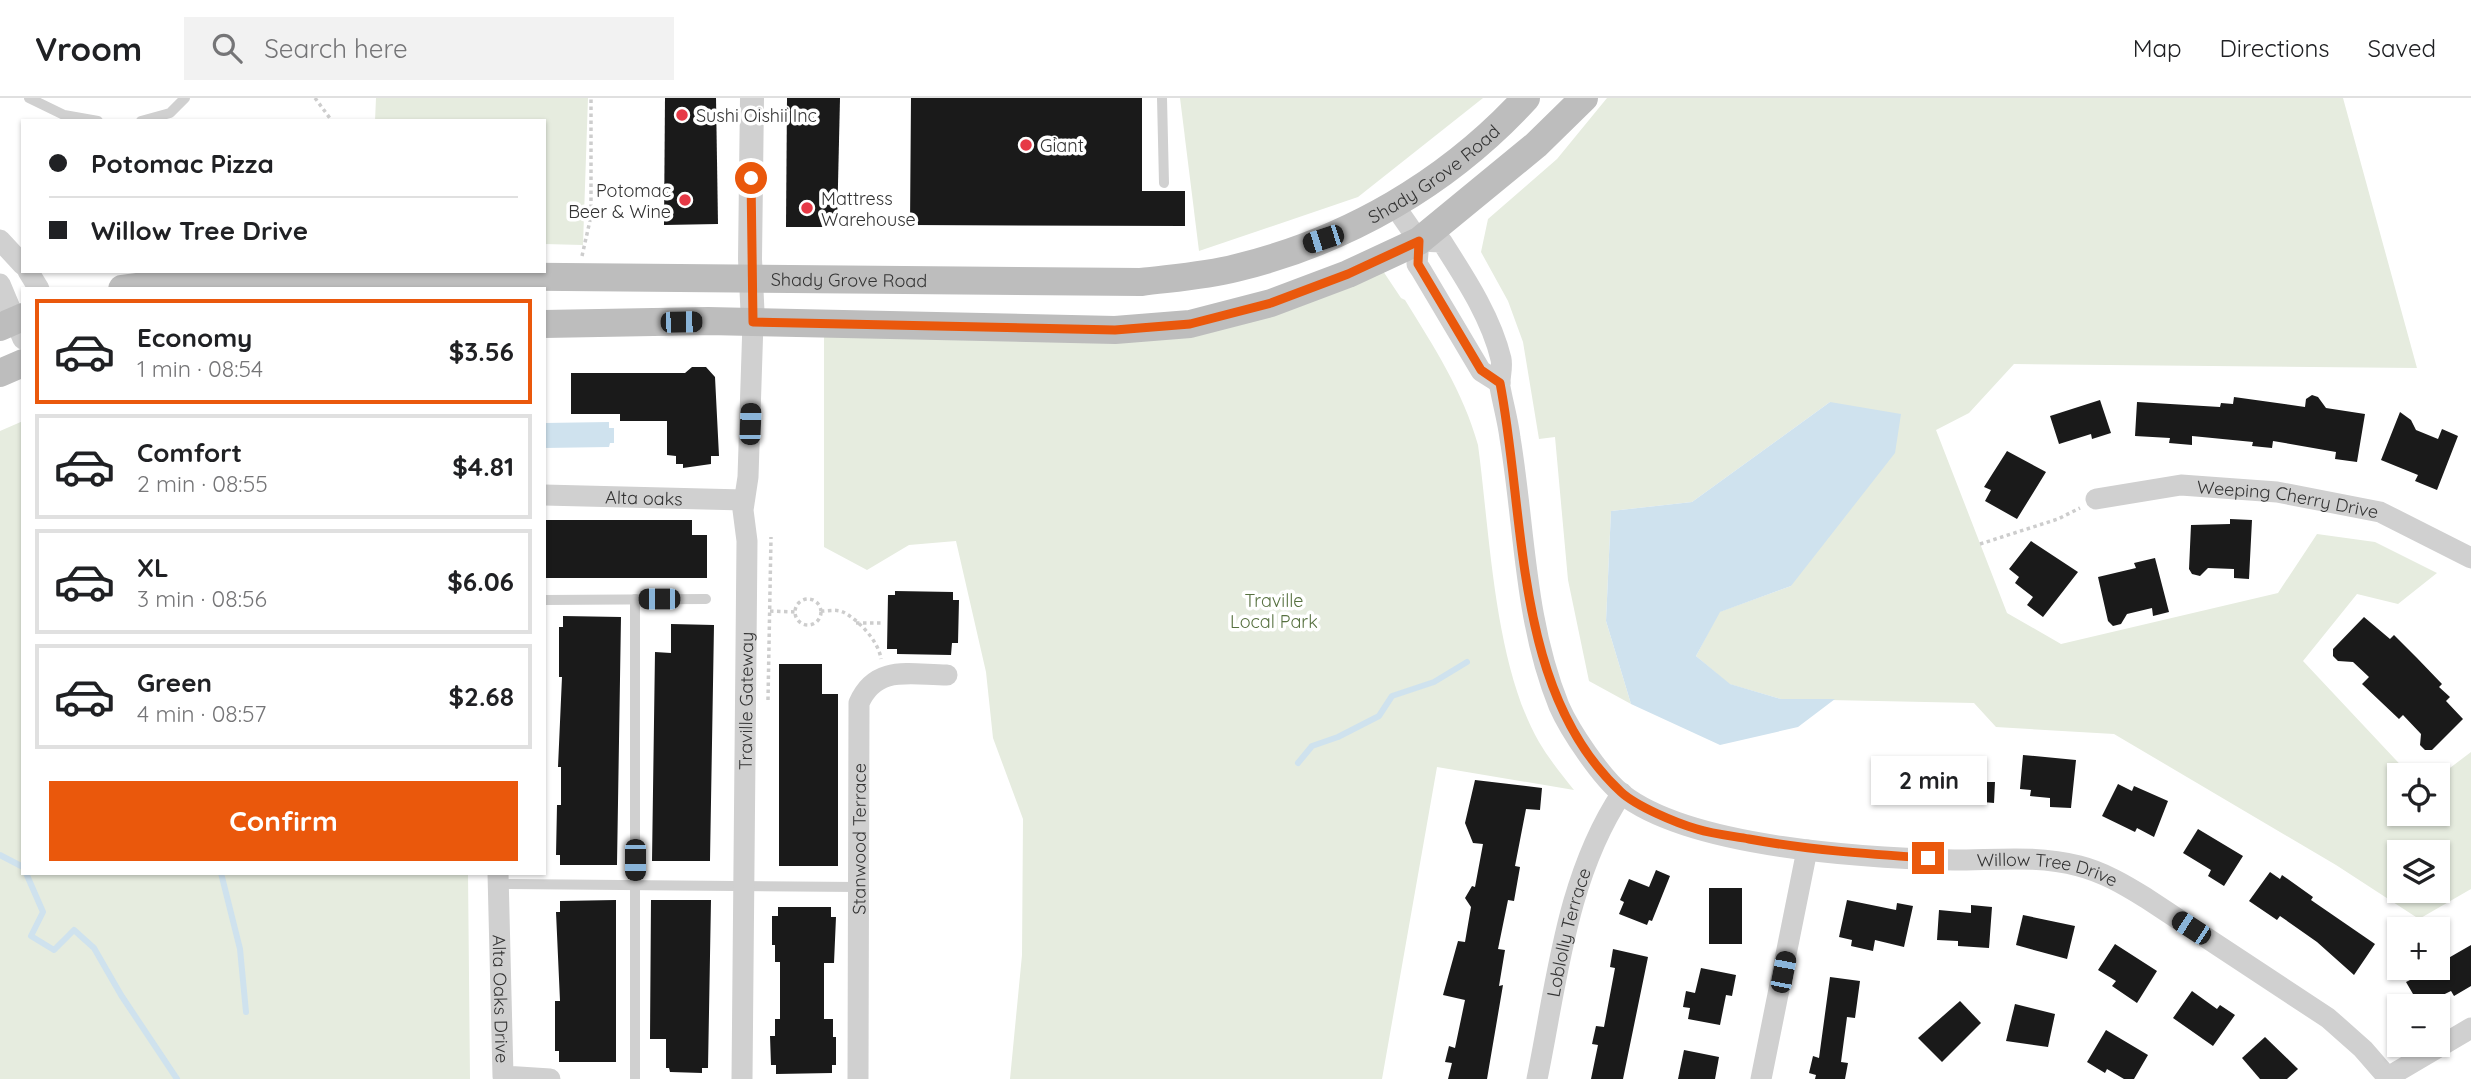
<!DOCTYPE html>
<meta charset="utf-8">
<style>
body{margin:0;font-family:Quicksand,sans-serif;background:#f2f2f2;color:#202124;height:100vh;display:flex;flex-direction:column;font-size:26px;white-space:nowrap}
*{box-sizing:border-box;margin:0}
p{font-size:23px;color:#757577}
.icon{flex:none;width:38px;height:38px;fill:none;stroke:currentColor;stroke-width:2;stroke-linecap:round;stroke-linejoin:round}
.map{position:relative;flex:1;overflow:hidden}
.sheet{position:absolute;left:21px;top:189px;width:525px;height:588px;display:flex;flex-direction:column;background:#fff;border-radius:0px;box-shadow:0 2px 5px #0004}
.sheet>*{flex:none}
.banner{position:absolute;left:21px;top:21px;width:525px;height:154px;border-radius:0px;box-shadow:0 2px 5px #0004;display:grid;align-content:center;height:154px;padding:0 28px;background:#fff}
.controls{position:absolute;left:2387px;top:665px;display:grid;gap:14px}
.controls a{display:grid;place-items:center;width:63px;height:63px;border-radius:0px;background:#fff;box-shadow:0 2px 5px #0004;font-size:35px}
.end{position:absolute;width:32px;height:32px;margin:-16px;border:9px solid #ea580c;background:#fff;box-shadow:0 0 0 4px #fff}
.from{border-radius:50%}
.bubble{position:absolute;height:49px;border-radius:0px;background:#fff;box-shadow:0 2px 5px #0004;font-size:23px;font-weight:700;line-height:49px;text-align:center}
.car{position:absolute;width:21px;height:42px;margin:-21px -10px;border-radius:9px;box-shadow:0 0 5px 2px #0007;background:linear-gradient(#222 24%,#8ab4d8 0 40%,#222 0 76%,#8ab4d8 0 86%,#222 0)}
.banner b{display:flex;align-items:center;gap:24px;height:66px;font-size:26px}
.banner b+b{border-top:2px solid #e0e0e0}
.banner i{width:18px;height:18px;background:#202124}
ul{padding:12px 0 0;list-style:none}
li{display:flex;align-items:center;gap:21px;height:105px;margin:0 14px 10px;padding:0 14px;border:4px solid #e0e0e0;border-radius:0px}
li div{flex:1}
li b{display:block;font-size:26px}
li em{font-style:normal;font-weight:700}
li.active{border-color:#ea580c}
li>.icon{width:63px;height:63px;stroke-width:1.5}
.button{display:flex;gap:14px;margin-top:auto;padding:14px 28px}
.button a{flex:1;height:80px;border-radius:0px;background:#ea580c;color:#fff;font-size:28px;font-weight:700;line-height:80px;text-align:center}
header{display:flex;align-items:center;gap:42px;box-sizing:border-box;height:98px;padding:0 35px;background:#fff;border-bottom:2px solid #e0e0e0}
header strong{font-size:33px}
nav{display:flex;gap:38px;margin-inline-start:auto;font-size:24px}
.search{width:490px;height:63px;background:#f2f2f2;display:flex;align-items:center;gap:18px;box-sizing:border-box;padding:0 24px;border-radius:0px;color:#757577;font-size:26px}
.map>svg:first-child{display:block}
.green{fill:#e6ecdf;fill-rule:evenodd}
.water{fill:#cfe2ee}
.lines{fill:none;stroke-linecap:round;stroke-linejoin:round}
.stream{stroke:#cfe2ee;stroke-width:6}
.building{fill:#1a1a1a}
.path{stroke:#cdcdcd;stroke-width:3.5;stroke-dasharray:3.5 3.5;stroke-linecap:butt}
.service{stroke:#d0d0d0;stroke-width:10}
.minor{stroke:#d0d0d0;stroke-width:21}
.tertiary{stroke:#d0d0d0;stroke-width:24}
.secondary{stroke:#bdbdbd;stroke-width:28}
.route{stroke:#ea580c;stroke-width:9}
.poi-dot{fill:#e63946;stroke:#fff;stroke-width:2.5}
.labels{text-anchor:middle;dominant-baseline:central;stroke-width:7;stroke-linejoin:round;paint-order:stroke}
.poi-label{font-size:18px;fill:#333;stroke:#fff;text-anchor:start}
.street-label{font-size:18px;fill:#333;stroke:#fff}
.park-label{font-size:18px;fill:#56703f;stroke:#fff}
</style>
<header>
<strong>Vroom</strong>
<div class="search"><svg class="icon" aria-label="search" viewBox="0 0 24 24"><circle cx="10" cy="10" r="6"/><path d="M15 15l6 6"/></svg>Search here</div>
<nav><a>Map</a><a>Directions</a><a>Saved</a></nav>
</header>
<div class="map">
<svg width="2471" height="981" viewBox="0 0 2471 981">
<rect width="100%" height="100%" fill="#fff"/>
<g class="green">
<polygon points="376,0 588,0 583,147 544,146 544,23 375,23"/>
<polygon points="1180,0 1483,0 1358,99 1199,153"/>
<path d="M1607,0H2343L2417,270L2014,266L1969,315L1936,332L2007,515L2061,546L2278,495L2317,436L2375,444L2437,475L2398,506L2357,496L2303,563L2410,677H2399V716H2438V679L2471,654V791L2419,821L2336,767L2114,636L1996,629L1974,605L1781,601L1729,586L1696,558L1719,514L1791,488L1830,304L1692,404L1611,413L1606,523L1631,606L1589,583L1568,482L1555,339L1539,341L1523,244L1508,203L1481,154L1488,121L1557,61ZM2399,754H2438V793H2399Z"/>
<path d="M1377,164L1401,200L1405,202C1434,249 1463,293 1478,347C1490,436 1494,566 1539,644C1549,661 1562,677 1574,692L1437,669L1382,981H1010L1022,857L1023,721L993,640L986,574L956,443L909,447L867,472L824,449V225L1115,232Z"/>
<polygon points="23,323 23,775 468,775 470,981 0,981 0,333"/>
</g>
<g class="water">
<polygon points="1830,304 1901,316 1895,355 1791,488 1720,514 1696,558 1730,586 1781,601 1835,601 1798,629 1720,647 1631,606 1606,523 1611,413 1692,404"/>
<polygon points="609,324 609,330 614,330 614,345 610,345 609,349 544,350 544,325"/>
</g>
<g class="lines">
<g class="stream">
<polyline points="1298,665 1312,648 1338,639 1379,618 1392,598 1434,584 1467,564"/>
<polyline points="0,757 23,769"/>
<polyline points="26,775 43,814 31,838 54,852 74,832 94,850 121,897 177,981"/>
<polyline points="221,775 240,851 246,914"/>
</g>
</g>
<g class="building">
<polygon points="665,0 716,0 718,126 664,127"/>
<polygon points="787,0 840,0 837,129 786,129"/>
<polygon points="911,0 1142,0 1142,93 1185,93 1185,128 910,127"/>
<polygon points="692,269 706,269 715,279 719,358 711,358 711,366 683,370 683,366 676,366 676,358 667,357 667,323 620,323 620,316 571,316 571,275 685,275"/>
<polygon points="2312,297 2318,299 2326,310 2365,316 2357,364 2335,361 2336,354 2273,343 2272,350 2252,348 2253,344 2192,338 2192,347 2169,345 2170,340 2135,338 2137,304 2220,309 2221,305 2233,306 2234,299 2305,309 2306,301"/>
<polygon points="2100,302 2111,335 2092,341 2091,336 2059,346 2050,318"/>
<polygon points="2400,314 2411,322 2416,332 2438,341 2442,331 2458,338 2437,392 2415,383 2418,377 2381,362"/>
<polygon points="2007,353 2046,374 2017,421 1985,403 1991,392 1984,389"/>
<polygon points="2230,421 2252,422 2249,481 2234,480 2234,471 2208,470 2200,478 2192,476 2189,471 2191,427 2230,426"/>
<polygon points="544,422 692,422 692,437 707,437 707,480 544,480"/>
<polygon points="2031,443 2078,474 2043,519 2027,507 2033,499 2015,485 2019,479 2009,471"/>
<polygon points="2155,460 2169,514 2153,518 2152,510 2127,516 2121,526 2113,528 2108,523 2098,479 2136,470 2134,465"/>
<polygon points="895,493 953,494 953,502 959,502 958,545 952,545 951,557 897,556 897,551 887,551 888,497 895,497"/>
<polygon points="563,518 621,519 617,767 560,767 560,757 556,757 557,707 561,707 561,669 558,669 562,579 559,579 559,529 563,529"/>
<polygon points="2364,519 2390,541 2394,537 2417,560 2442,586 2439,589 2450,599 2446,603 2463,621 2432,652 2425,652 2420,647 2421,636 2403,617 2399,621 2362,586 2369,579 2353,564 2338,563 2333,558 2333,551"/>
<polygon points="671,526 714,527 710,763 652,763 655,554 671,555"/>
<polygon points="779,566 822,566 822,596 838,596 838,768 779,768"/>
<polygon points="2023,657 2076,662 2071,710 2050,709 2050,700 2030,698 2031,692 2020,691"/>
<polygon points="1942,658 1967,659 1967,668 1986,669 1985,684 1995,684 1994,705 1927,699 1928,669 1941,669"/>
<polygon points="1475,682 1542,690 1540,712 1526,711 1515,768 1520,769 1514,803 1508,802 1498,851 1505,852 1499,888 1503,887 1487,981 1448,981 1452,965 1445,964 1449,948 1455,950 1465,902 1443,897 1458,843 1465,844 1471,809 1465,800 1472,788 1475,789 1483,746 1473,745 1465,725"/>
<polygon points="2118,686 2132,693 2134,688 2168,703 2154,739 2137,730 2135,734 2102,718"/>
<polygon points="2198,731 2243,758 2224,788 2208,778 2211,772 2183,755"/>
<polygon points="1656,772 1670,778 1652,823 1649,822 1647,827 1619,816 1624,804 1620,802 1629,781 1649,789"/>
<polygon points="2270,774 2280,781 2282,777 2313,799 2311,802 2375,846 2354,877 2317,844 2280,818 2277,822 2249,803"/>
<rect x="1709" y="790" width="33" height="56"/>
<polygon points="616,802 616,964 559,964 559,953 555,953 555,903 560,903 556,814 560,814 560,803"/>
<polygon points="651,802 711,802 708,970 702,970 702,975 670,974 669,970 666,970 666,941 650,941"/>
<polygon points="1847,802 1896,812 1897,805 1913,808 1904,849 1875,842 1873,853 1851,848 1852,842 1839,839"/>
<polygon points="1971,807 1992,809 1989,850 1958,848 1958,843 1937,842 1939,812 1971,815"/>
<polygon points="778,809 831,809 831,819 836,819 834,865 824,865 824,921 833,921 833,939 836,939 836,967 832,967 832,975 776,976 776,967 771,967 770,938 775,938 775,921 780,921 780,864 775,864 775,847 772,847 772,818 778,818"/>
<polygon points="2023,817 2075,828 2067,861 2016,847"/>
<polygon points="2115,846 2157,873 2137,905 2112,888 2116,883 2098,872"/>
<polygon points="2471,847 2471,888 2454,898 2451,893 2420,908 2406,884 2416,879 2411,870 2438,870 2438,866"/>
<polygon points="1613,851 1648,859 1623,981 1591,981 1598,947 1592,946 1596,928 1604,929 1615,870 1610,869"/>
<polygon points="1701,870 1736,877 1732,898 1726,897 1720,927 1688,921 1690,910 1683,909 1686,893 1695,895"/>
<polygon points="1830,879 1860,883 1855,920 1847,919 1841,964 1848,965 1845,981 1815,981 1816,977 1809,975 1813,958 1819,960"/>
<polygon points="2192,893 2217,911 2220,907 2235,917 2213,948 2173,920"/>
<polygon points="1960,903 1981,925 1942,964 1918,940"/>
<polygon points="2015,906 2055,916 2048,949 2006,943"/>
<polygon points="2106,932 2148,957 2134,981 2124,981 2107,971 2105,975 2087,964"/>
<polygon points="2265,939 2298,971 2287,981 2260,981 2242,960"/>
<polygon points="1684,952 1719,959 1715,981 1678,981"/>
</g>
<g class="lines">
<g class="path">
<polyline points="315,0 332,23"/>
<polyline points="582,158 591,118 591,0"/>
<polyline points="1980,446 2058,421 2080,410"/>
<circle cx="808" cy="514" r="13"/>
<polyline points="770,513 796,514"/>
<path d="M821,513C828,513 837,511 843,514C859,522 879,544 881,561"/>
<polyline points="856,525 884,525"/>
<polyline points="768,602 771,439"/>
</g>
<g class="service">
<polyline points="29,0 64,17 98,23"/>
<polyline points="1162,0 1164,85"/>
<polyline points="141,23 170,15 185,0"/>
<polyline points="544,502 706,501"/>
<polyline points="498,786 857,789"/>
<polyline points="635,981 635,501"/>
</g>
<g class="minor">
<polyline points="1394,107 1419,143 1417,166 1421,172 1481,273 1500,285"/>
<polyline points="0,142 23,167"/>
<path id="s1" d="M1419,143L1442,144C1465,180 1491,219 1501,261C1503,270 1499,280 1500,289C1503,306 1508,323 1510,340C1525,430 1524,522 1559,608C1570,633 1601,679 1622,696C1691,750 1867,760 1954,762C1996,762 2038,757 2079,768C2103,774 2125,787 2146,800L2328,920L2363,951L2389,981"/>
<polyline points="28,173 39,191"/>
<polyline points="0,186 23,241"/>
<path id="s2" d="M544,397L744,402"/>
<path id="s3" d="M2096,401L2181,387L2277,394L2380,414L2471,460"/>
<path id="s4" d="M498,775L503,978L550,981"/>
<polyline points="2388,979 2471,930"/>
<path id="s5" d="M742,981L747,443L743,412L748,379L753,224"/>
<path id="s6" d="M858,981L859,605C876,566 911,577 947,577"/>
<path id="s7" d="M1537,981C1557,884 1566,779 1622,695"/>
<polyline points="1761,981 1807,752"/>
</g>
<polyline class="tertiary" points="752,0 750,161 753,224"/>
<g class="secondary">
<path id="s8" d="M122,191L239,176L1141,184C1172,180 1205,178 1236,170C1347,143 1448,85 1526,0"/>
<polyline points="544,226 708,223 1115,232 1190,226 1271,205 1348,176 1419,143 1536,47 1584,0"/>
<polyline points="0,229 23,219"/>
<polyline points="0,275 23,265"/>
</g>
</g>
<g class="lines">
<path class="route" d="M751,80L753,224L1115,232L1190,226L1271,205L1348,176L1419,143L1418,166L1481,272L1500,285C1526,419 1513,594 1621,694C1636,708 1676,725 1697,731C1713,736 1732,738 1749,741C1809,752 1868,756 1928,760"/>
</g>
<g class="poi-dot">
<circle cx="682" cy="17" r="7"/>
<circle cx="1026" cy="47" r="7"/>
<circle cx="685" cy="102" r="7"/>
<circle cx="807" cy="110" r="7"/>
</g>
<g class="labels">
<g class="poi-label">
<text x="696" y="17">Sushi Oishii Inc</text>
<text x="1040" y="47">Giant</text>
<text x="671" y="92" text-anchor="end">Potomac<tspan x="671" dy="21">Beer &amp; Wine</tspan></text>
<text x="821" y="100">Mattress<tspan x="821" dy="21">Warehouse</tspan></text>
</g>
<g class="street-label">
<text stroke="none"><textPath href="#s8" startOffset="1337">Shady Grove Road</textPath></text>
<text stroke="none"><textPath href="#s8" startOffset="728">Shady Grove Road</textPath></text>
<text stroke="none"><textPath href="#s2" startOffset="100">Alta oaks</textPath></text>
<text stroke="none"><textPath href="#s3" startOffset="194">Weeping Cherry Drive</textPath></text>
<text stroke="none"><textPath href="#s5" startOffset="378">Traville Gateway</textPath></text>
<text stroke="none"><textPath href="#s6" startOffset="240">Stanwood Terrace</textPath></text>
<text stroke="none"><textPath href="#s1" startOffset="1054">Willow Tree Drive</textPath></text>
<text stroke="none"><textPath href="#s7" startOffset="150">Loblolly Terrace</textPath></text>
<text stroke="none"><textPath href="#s4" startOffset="126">Alta Oaks Drive</textPath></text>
</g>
<g class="park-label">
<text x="1274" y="502">Traville<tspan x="1274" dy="21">Local Park</tspan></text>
</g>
</g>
</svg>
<div class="controls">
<a><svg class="icon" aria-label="locate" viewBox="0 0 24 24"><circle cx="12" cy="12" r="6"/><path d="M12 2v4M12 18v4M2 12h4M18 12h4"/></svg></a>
<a><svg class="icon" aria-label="layers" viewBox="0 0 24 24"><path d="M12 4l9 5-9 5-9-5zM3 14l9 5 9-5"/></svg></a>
<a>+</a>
<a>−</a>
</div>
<i class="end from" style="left:751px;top:80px"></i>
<i class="end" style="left:1928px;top:760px"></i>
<div class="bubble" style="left:1871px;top:658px;width:116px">2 min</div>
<i class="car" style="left:1323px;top:141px;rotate:252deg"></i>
<i class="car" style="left:681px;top:224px;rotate:89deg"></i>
<i class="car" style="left:750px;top:326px;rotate:2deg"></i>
<i class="car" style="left:659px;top:501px;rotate:270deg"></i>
<i class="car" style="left:635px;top:762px;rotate:180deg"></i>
<i class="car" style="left:2191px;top:830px;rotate:303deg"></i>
<i class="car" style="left:1783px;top:874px;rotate:11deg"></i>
<div class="banner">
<b><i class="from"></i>Potomac Pizza</b>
<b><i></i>Willow Tree Drive</b>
</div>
<section class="sheet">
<ul>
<li class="active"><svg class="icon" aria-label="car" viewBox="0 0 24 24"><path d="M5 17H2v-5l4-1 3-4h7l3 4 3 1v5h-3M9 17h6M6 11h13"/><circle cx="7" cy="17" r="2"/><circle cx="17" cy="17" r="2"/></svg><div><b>Economy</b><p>1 min · 08:54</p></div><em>$3.56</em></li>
<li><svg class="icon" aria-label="car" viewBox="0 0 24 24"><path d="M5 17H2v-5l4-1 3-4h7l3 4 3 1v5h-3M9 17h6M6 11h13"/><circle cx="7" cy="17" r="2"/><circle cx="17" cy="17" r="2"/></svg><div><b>Comfort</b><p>2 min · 08:55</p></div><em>$4.81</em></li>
<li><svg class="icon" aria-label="car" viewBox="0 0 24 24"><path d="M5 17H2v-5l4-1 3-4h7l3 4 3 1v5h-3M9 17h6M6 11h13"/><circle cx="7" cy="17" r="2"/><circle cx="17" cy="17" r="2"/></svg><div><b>XL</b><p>3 min · 08:56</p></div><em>$6.06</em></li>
<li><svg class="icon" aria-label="car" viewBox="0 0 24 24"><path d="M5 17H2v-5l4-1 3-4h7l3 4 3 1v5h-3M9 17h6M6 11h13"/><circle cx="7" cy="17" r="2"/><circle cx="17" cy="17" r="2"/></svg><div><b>Green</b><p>4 min · 08:57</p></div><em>$2.68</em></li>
</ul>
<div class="button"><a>Confirm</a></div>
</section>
</div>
